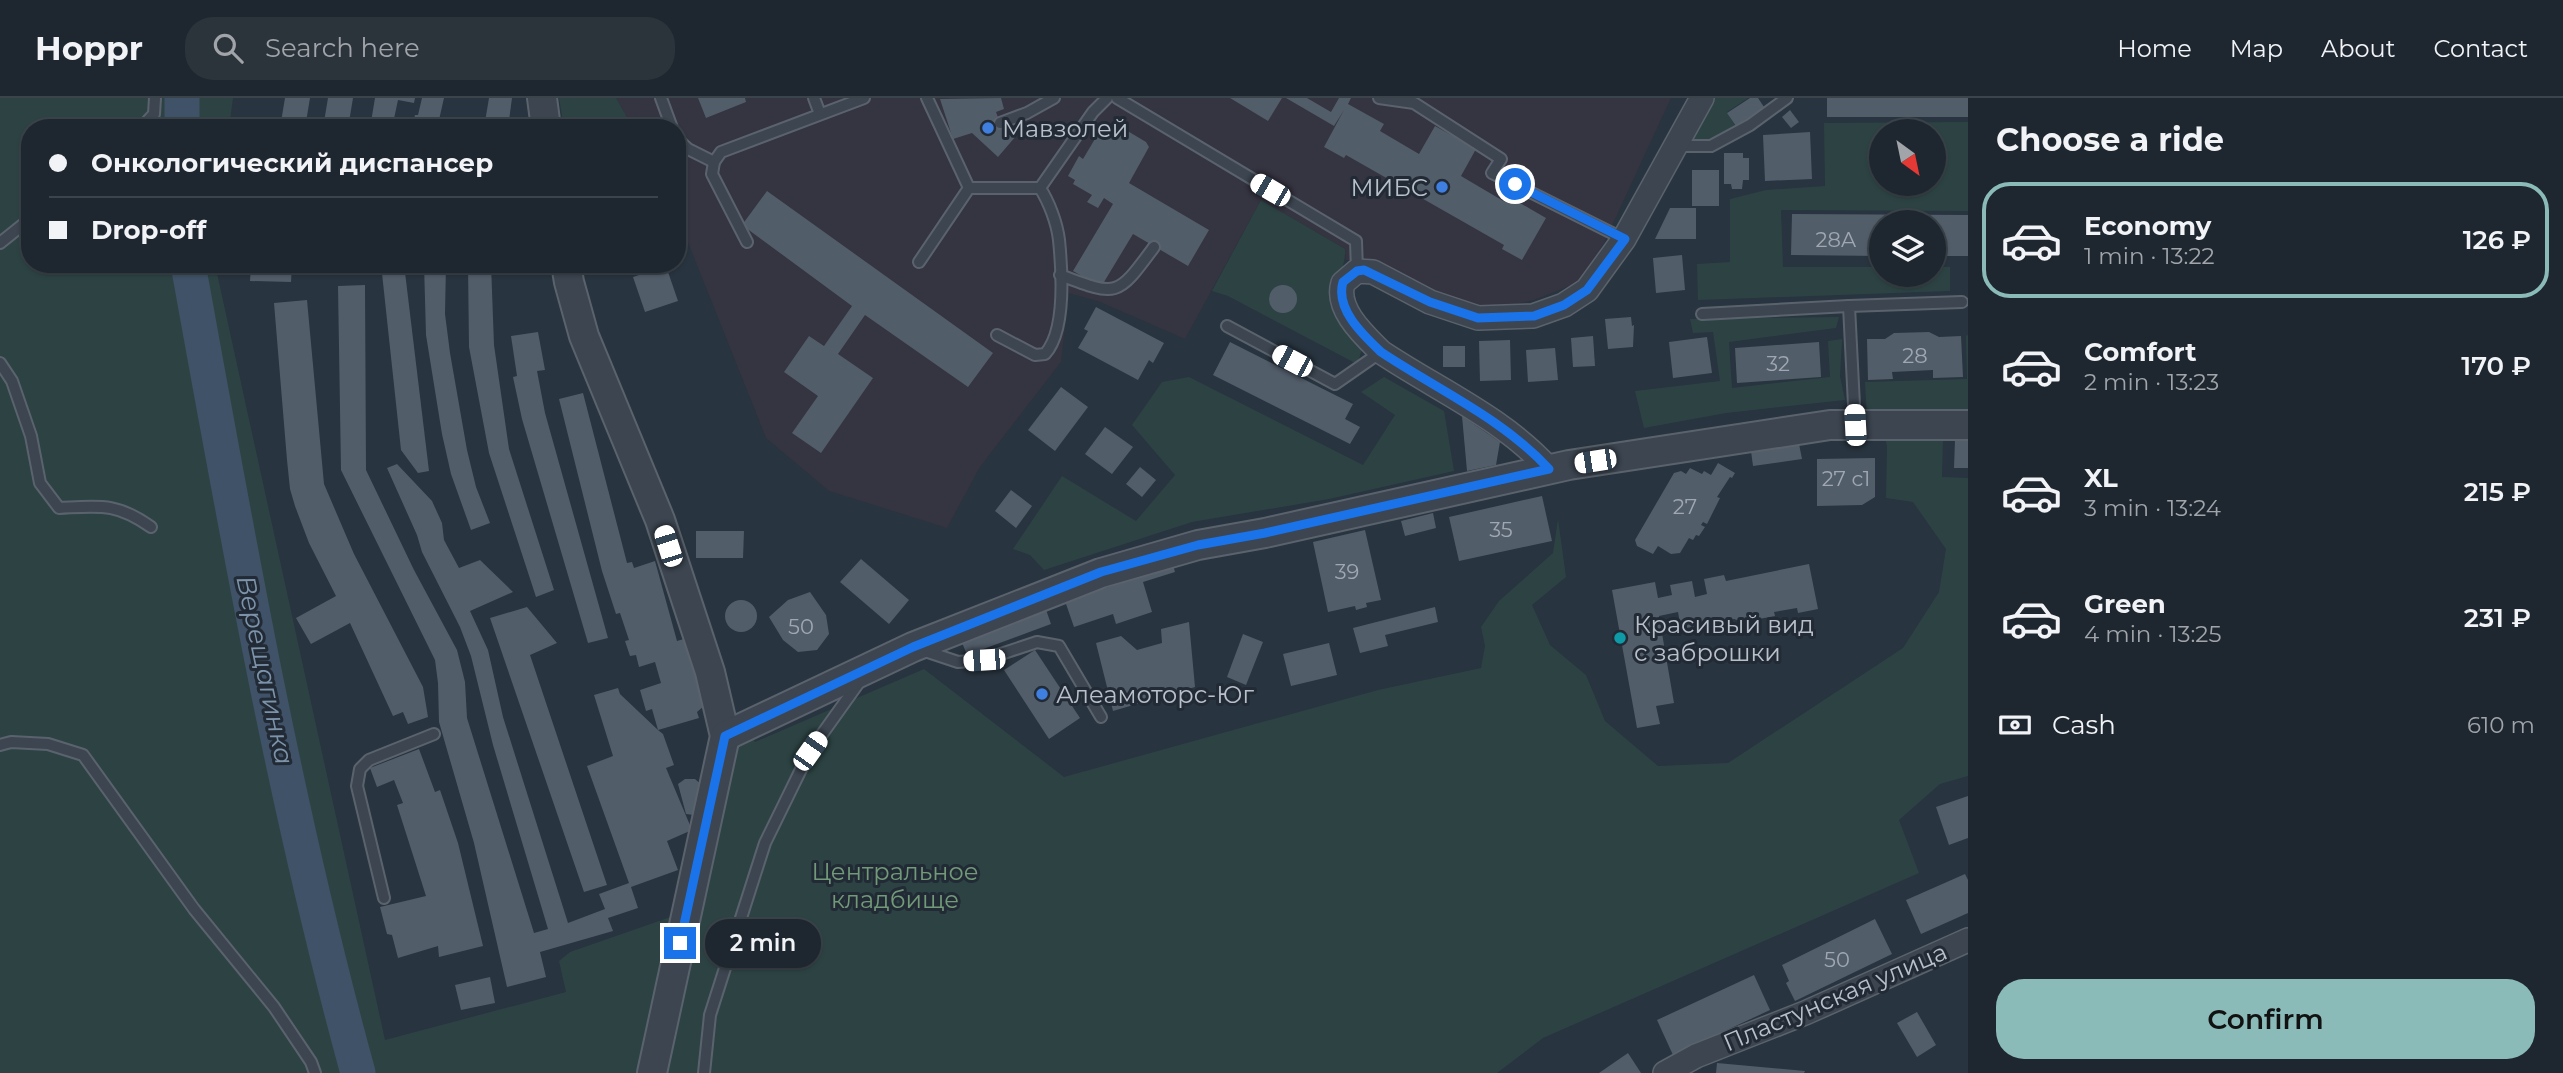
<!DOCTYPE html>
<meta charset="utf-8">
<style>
body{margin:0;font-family:Montserrat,sans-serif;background:#2b333b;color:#f1f3f6;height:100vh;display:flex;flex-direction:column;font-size:26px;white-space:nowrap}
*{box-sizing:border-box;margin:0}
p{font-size:23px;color:#a1a5aa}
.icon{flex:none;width:38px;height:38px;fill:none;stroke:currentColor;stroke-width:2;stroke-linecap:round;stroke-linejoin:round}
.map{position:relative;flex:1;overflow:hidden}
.details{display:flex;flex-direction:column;background:#1e272f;width:595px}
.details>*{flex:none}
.hud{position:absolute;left:21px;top:21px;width:665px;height:154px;border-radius:28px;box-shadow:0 2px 5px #0004,0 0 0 2px #3c444b;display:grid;align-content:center;height:154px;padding:0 28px;background:#1e272f}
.needle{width:46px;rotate:147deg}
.controls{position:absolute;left:1869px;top:21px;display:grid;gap:14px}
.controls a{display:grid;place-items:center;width:77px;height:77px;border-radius:50%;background:#1e272f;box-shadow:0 2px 5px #0004,0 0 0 2px #3c444b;font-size:35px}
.end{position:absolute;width:32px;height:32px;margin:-16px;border:9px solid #1a73e8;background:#fff;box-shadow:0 0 0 4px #fff}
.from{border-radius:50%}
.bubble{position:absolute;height:49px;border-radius:24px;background:#1e272f;box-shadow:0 2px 5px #0004,0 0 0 2px #3c444b;font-size:23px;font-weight:600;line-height:49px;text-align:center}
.car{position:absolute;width:21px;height:42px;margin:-21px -10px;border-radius:9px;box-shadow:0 0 5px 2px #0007;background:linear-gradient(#fff 24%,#345 0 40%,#fff 0 76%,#345 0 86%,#fff 0)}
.hud b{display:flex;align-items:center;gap:24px;height:66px;font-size:26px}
.hud b+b{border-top:2px solid #3c444b}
.hud i{width:18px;height:18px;background:#f1f3f6}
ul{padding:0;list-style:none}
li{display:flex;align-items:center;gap:21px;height:116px;margin:0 14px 10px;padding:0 14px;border:4px solid transparent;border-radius:28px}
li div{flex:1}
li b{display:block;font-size:26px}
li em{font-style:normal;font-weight:600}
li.selected{border-color:#8bbbb9}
li>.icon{width:63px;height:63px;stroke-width:1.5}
h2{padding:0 28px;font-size:32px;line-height:84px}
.pay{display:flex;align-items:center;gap:18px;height:77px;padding:0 28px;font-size:26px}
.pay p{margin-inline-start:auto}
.cta{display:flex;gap:14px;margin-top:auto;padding:14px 28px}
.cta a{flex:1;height:80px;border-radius:28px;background:#8bbbb9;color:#111;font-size:28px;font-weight:600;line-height:80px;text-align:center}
header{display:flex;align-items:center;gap:42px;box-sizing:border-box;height:98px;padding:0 35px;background:#1e272f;border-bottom:2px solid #3c444b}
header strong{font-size:33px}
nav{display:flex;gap:38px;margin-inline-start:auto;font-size:24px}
.search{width:490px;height:63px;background:#2b333b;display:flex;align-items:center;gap:18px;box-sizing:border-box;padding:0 24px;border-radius:28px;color:#a1a5aa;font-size:26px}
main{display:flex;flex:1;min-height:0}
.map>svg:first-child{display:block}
.medical{fill:#353441}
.green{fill:#2d4343;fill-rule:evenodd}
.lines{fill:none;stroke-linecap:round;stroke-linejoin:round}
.river{stroke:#405267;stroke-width:35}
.building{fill:#525d6a}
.service-casing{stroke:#5a636d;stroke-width:14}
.minor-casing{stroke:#5a636d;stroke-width:26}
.tertiary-casing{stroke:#5a636d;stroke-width:32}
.service{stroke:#3c4550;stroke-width:10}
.minor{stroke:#3c4550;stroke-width:23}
.tertiary{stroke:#3c4550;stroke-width:28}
.route{stroke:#1a73e8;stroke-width:9}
.shop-dot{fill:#3f7fe0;stroke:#212a35;stroke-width:2.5}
.culture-dot{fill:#0f9aa8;stroke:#212a35;stroke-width:2.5}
.labels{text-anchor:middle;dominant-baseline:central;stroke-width:6;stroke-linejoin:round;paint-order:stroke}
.number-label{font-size:21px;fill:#9fa7b2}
.poi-label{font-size:24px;fill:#b9c0ca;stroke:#212a35;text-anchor:start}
.park-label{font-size:24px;fill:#729978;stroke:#212a35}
.street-label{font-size:24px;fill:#b9c0ca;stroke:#212a35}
.water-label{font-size:26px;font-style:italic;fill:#7c93aa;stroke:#212a35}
</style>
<header>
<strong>Hoppr</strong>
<div class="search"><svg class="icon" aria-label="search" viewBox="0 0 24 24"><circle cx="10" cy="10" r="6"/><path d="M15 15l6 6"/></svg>Search here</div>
<nav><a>Home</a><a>Map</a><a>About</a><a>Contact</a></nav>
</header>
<main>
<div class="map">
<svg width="1968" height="975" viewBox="0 0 1968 975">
<rect width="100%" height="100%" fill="#28343f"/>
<polygon class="medical" points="616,0 1671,0 1604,145 1582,183 1534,202 1484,213 1434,199 1370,165 1346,162 1345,151 1261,102 1185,241 1100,204 1069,195 1061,264 980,369 947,430 829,393 766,340 677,117 677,30 633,30"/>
<g class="green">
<polygon points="0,0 233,0 229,30 30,30 30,166 215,166 385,942 566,894 559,863 570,854 682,815 741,620 755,644 924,571 1064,679 1378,592 1481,570 1485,548 1481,529 1499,503 1553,455 1558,421 1566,479 1532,507 1550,547 1586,577 1605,623 1658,668 1728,665 1903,550 1939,494 1946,451 1913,404 1886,400 1887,348 1885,340 1943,340 1942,379 1968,380 1968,678 1940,686 1899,722 1919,775 1543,940 1497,975 0,975"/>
<polygon points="559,0 616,0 633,30 564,30"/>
<polygon points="1695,0 1748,0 1727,14 1737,31 1710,46 1689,47"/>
<path d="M1968,24V113L1781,112L1783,169H1881V177H1934V169H1950V193L1698,202L1697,166L1730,164V101L1766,92L1825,88L1824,25ZM1881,33H1934V86H1881Z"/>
<path d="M1261,102L1345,151C1346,166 1339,176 1335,190C1327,214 1348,232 1363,249L1357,266L1228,198L1212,193Z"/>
<polygon points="1839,219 1836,230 1729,244 1732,290 1830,279 1828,243 1842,241 1840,278 1845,302 1726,315 1644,330 1635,293 1720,283 1713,234 1693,235 1690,221"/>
<polygon points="1968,237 1968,321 1867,321 1865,284 1967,281 1966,238"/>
<polygon points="1189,279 1363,367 1395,317 1361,294 1384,279 1444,313 1454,373 1329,401 1192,424 1044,472 1030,457 1013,451 1062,378 1136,423 1175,377 1132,327 1162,284"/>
</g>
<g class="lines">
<g class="river">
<polyline points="182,0 182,30"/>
<path d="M188,166C237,437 285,709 358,975"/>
</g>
</g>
<g class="building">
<polygon points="285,0 310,0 305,30 280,30"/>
<polygon points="328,0 353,0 348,30 323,30"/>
<polygon points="375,0 415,0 414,5 398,2 392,30 370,30"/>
<polygon points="422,0 444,0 439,22 434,21 432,30 412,30 415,17 418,17"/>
<polygon points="489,0 512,0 508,30 484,30"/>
<polygon points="698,0 745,0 746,4 706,20"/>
<polygon points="1001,0 1004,11 996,14 1000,25 1016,38 998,59 972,35 953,41 940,1"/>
<polygon points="1230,0 1282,0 1268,23"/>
<polygon points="1286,0 1307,0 1331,14 1339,0 1351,0 1348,6 1384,26 1380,33 1419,56 1435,28 1476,51 1461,78 1505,104 1508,98 1546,120 1522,162 1502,151 1504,147 1346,57 1344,60 1324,49 1344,12 1334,28"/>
<polygon points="1750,0 1758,0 1766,12 1738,31 1727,15"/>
<rect x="1827" y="0" width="141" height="19"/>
<polygon points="1790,12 1799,24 1791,30 1782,19"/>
<polygon points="1116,26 1146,44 1149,49 1129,85 1209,132 1188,168 1133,136 1101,189 1073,173 1113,106 1104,100 1098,110 1087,104 1092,97 1073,86 1075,82 1068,78 1079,58 1083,61 1102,29 1108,33 1111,27"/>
<polygon points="1810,34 1812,81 1765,83 1763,37"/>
<polygon points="1724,55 1743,55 1743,60 1749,60 1749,82 1743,82 1742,91 1732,91 1731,86 1724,86"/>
<rect x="1692" y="72" width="27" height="36"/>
<polygon points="767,93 993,255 968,289 865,217 838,256 873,280 821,355 792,335 818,298 784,274 809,238 824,248 852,208 742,127"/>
<polygon points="1670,110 1696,110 1696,141 1655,141"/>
<polygon points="1792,116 1968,117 1968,158 1934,158 1934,124 1881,124 1881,158 1791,157"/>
<polygon points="1682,157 1685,192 1656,195 1653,160"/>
<polygon points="251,166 292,166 291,184 250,183"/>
<polygon points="381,166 404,166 429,373 418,375 401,352"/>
<polygon points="424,166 446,166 445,216 450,255 467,352 476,389 490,425 471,432 451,376 442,336 426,237"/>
<polygon points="468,166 491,166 494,247 509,351 554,492 536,499 489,355 469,249"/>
<polygon points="666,168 678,203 645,214 633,179"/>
<circle cx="1283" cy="201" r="14"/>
<polygon points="365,187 366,372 414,472 457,552 465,584 467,620 534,835 548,831 493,647 471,558 460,529 422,454 417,437 387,370 397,366 432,403 442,425 444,442 459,470 480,462 513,494 470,513 488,552 503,619 568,825 605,811 599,796 629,785 587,668 613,658 594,597 618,590 620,596 658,632 652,611 646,613 640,592 661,585 655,564 639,569 636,557 630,558 625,543 629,542 620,515 616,516 602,473 559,301 583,295 627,465 632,464 634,470 655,463 677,543 687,540 704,608 697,614 699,620 658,632 663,636 674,667 666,670 692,732 667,743 678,772 631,789 638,810 608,820 613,833 540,854 546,879 507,889 474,745 439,624 438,585 435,562 341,372 338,188"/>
<polygon points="307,202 324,386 354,456 423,589 428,619 408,626 403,614 393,618 350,525 311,546 296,520 336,498 309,445 295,408 290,391 287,362 274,205"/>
<polygon points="1096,209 1164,245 1153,265 1149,262 1138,282 1078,250 1088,233 1084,231"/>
<polygon points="1631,219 1632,228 1634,227 1633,249 1608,251 1605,221"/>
<polygon points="538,234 545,272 537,273 545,315 608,540 588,545 522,321 513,279 517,278 511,238"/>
<polygon points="1929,234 1939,239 1961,238 1963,279 1933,280 1933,272 1892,274 1893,281 1868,282 1867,241 1885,241 1894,235"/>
<polygon points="1593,238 1595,268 1573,269 1571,240"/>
<polygon points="1707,239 1712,275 1673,280 1669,244"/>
<polygon points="1510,242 1511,282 1480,283 1479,243"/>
<polygon points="1230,244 1353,306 1345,321 1360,329 1350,346 1213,277"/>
<polygon points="1819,244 1821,279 1737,285 1735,250"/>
<rect x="1443" y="248" width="22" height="21"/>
<polygon points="1555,250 1558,282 1528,284 1526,252"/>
<polygon points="1061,289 1088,309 1055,353 1028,332"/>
<polygon points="1462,318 1500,344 1496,367 1467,373"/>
<polygon points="1105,329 1133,349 1112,376 1085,356"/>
<polygon points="1955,342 1968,343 1968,370 1954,370"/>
<polygon points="1799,346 1802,361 1753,368 1751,353"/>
<polygon points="1875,360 1875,399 1862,407 1817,408 1817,361"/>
<polygon points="1718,365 1735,375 1732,380 1730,379 1717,399 1720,400 1707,426 1703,424 1701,427 1705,429 1699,438 1696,437 1693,442 1689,440 1680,455 1671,456 1658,448 1653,456 1637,448 1635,442 1674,375 1681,373 1686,376 1690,370 1702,376 1704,373 1711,377"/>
<polygon points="1140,369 1156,382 1142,399 1126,386"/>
<polygon points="1011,392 1032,408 1016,430 995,413"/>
<polygon points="1542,398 1552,443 1459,463 1449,419"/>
<polygon points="1433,415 1436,430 1405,438 1401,423"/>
<polygon points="1365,432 1381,502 1366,505 1367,509 1356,512 1355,508 1328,514 1313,444"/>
<polygon points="696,433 744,433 743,460 696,460"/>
<polygon points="1171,460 1175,474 1143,484 1152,514 1116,526 1113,516 1074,529 1065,503 1124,484 1121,476"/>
<polygon points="861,461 909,502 889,526 840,484"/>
<polygon points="1809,466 1818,511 1798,515 1797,510 1774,514 1775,518 1743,524 1734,521 1681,531 1678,514 1659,518 1674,605 1656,608 1660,626 1637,630 1612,492 1655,484 1658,500 1672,497 1670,487 1692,483 1695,499 1707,496 1704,481 1724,477 1726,483"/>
<polygon points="810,494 826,517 829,536 817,552 798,554 783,542 769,519 788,502"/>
<circle cx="741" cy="518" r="16"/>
<polygon points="1044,506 1051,526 967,557 959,537"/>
<polygon points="527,509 557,545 530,557 607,787 584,794 490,520"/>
<polygon points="1435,509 1438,524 1385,537 1388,548 1360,555 1353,530"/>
<polygon points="1189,524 1195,589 1113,613 1096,545 1121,538 1137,552 1162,545 1161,531"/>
<polygon points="1243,536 1263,544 1246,587 1227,579"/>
<polygon points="1329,545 1337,577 1291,588 1283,556"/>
<polygon points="1035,552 1080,620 1049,641 1004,572"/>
<polygon points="419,651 435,694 440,692 458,745 483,848 439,859 438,848 398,860 392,837 387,836 380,809 426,798 397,707 403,705 394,682 377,689 370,670"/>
<polygon points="685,681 695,681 703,688 694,717 686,716 678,686"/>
<polygon points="1968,698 1968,740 1949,747 1936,709"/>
<polygon points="1965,776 1968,782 1968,815 1921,836 1906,802"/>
<polygon points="1875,821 1892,856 1795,903 1786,885 1789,883 1782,867"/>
<polygon points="1754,877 1770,912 1673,957 1657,922"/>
<polygon points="490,879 495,905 461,912 455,887"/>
<polygon points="1917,914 1936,947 1917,959 1897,925"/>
<polygon points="1628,955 1641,975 1599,975"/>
<polygon points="1717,965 1805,973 1804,975 1716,975"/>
</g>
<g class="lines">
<defs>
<g id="service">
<polyline points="661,0 672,30"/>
<polyline points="814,0 820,16"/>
<polyline points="927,0 969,90"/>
<polyline points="1117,0 1356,143 1357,173"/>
<polyline points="1379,0 1414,5 1501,61 1492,75 1624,141"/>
<polyline points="1000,25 1027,15 1054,0"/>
<polyline points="141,30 154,16 155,0"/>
<polyline points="677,41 688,51 714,64"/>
<polyline points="1676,48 1711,48 1750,27 1787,0"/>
<polyline points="747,144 712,76 714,64 721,54 864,0"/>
<polyline points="0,145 30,121"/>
<polyline points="919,164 969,90 1040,90 1093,14 1107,0"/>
<path d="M1060,177C1118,199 1117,199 1154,149"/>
<polyline points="1702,216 1849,208"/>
<polyline points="1227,228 1335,286 1381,254"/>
<path d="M997,237L1035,257L1045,256C1066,233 1062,172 1059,142C1057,125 1049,104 1040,90"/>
<path d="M0,265L12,283L31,338L40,385L59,410C99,408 116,404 151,429"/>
<polyline points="1855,327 1849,208 1962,204"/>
<polyline points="922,552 958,564 983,562 1037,544 1059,548 1101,619"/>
<polyline points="0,647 11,644 48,646 83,657 194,811 274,909 311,964 315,975"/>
<polyline points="384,800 357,688 360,671 369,662 434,636"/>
<polyline points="704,975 710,917 765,745 810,653 860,583"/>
</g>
<g id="minor">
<path d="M1549,371C1503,320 1438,292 1381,254C1364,237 1335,211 1343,185L1357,173L1373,174L1430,204L1478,220L1533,218L1564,207L1587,192L1624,141L1702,0"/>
<polyline points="1665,975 1696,958 1805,915 1968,842"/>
</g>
<g id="tertiary">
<polyline points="542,0 546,30"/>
<polyline points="566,166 569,184 584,238 660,422 710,574 725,638 652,975"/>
<polyline points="725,638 913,549 1101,475 1198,447 1265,435 1569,367 1830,327 1968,327"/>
</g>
</defs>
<use href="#service" class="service-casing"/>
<use href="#minor" class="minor-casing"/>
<use href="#tertiary" class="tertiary-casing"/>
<use href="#service" class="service"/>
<use href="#minor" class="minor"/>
<use href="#tertiary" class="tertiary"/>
</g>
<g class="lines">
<path class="route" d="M680,845L725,638L913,549L1101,474L1198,447L1265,435L1549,371C1502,320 1438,292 1381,254C1363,237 1335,211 1343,184L1357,173L1364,172L1430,204L1478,220L1534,218L1564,207L1587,192L1625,141L1515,86"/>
</g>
<g class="shop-dot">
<circle cx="988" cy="30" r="7"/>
<circle cx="1442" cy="89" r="7"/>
<circle cx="1042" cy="596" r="7"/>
</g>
<circle class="culture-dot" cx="1620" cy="540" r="7"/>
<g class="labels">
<g class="number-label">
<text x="1836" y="141">28А</text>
<text x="1915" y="257">28</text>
<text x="1778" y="265">32</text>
<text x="1846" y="380">27 с1</text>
<text x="1685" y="408">27</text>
<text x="1501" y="431">35</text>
<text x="1347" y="473">39</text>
<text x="801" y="528">50</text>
<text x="1837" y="861">50</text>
</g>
<g class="poi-label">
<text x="1002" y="30">Мавзолей</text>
<text x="1428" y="89" text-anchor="end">МИБС</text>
<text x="1634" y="526">Красивый вид<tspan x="1634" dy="28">с заброшки</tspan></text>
<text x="1056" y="596">Алеамоторс-Юг</text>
</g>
<g class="park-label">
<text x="895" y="773">Центральное<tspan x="895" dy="28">кладбище</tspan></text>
</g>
<g class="street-label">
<text transform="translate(1835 899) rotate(-23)">Пластунская улица</text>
</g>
<g class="water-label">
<text transform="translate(265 572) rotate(78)">Верещагинка</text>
</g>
</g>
</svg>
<div class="controls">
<a><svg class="needle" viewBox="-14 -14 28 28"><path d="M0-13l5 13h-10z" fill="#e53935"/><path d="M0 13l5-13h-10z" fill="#a1a5aa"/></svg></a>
<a><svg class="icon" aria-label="layers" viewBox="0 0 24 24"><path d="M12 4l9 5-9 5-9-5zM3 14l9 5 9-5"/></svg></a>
</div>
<i class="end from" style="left:1515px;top:86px"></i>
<i class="end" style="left:680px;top:845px"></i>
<div class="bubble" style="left:705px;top:821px;width:116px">2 min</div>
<i class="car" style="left:1270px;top:92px;rotate:300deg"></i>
<i class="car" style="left:1292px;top:263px;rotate:298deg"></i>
<i class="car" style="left:1855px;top:327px;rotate:357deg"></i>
<i class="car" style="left:1595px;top:363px;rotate:261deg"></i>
<i class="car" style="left:668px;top:448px;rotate:342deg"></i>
<i class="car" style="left:984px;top:562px;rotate:266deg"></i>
<i class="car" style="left:810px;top:653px;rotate:35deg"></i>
<div class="hud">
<b><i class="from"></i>Онкологический диспансер</b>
<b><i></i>Drop-off</b>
</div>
</div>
<section class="details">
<h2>Choose a ride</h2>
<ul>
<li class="selected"><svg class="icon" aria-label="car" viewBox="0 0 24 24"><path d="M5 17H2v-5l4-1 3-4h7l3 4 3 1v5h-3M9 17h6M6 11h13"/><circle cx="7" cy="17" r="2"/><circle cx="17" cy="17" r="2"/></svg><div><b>Economy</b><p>1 min · 13:22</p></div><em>126 ₽</em></li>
<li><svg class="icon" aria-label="car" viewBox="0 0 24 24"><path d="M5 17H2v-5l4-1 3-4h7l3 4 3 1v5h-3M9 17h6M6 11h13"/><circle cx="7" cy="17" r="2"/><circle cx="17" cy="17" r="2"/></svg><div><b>Comfort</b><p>2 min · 13:23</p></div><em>170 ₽</em></li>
<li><svg class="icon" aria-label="car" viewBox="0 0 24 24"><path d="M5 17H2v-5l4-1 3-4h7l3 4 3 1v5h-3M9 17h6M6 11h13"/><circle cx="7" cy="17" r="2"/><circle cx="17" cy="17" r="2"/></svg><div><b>XL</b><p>3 min · 13:24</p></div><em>215 ₽</em></li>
<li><svg class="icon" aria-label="car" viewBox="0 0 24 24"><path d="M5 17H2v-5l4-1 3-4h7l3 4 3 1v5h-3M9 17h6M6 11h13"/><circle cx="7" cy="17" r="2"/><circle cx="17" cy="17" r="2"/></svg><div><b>Green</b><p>4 min · 13:25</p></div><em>231 ₽</em></li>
</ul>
<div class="pay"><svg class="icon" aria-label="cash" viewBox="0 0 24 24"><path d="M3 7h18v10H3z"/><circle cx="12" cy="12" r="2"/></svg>Cash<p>610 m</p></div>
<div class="cta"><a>Confirm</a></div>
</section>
</main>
